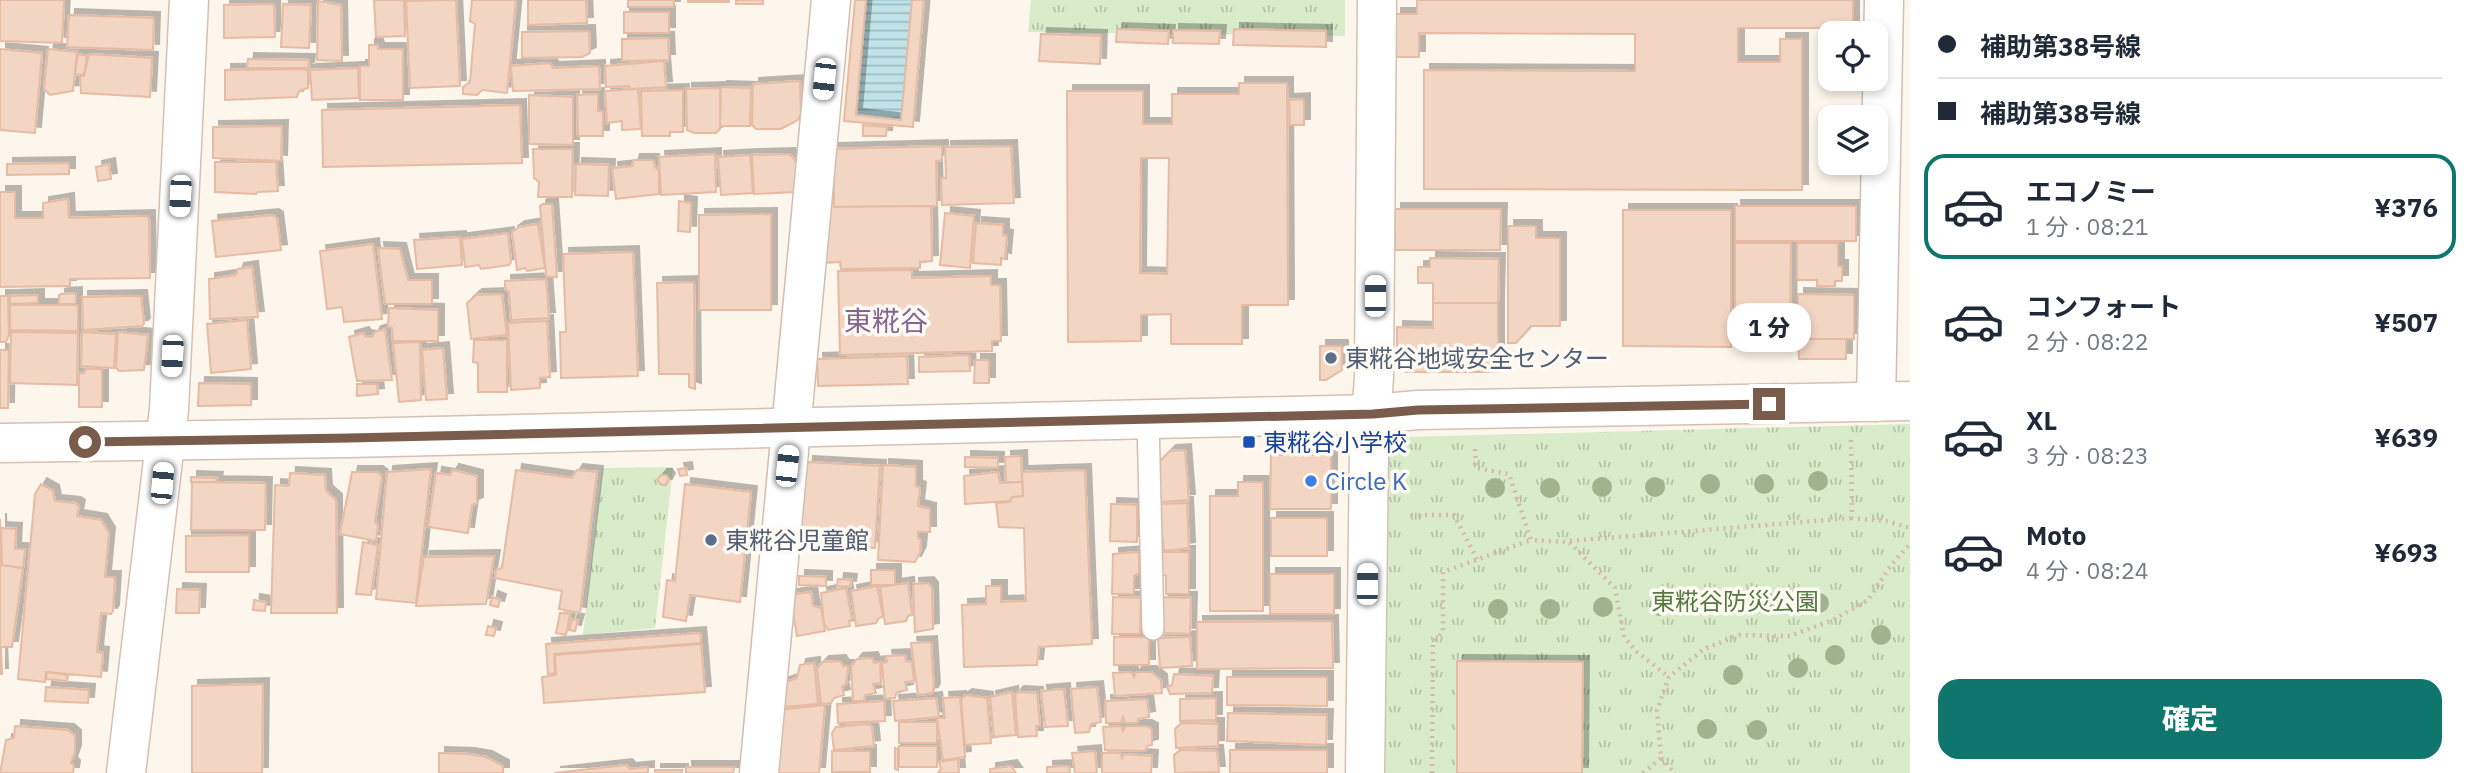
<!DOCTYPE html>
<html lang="ja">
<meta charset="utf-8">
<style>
body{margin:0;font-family:"IBM Plex Sans","Noto Sans JP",sans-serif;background:#f2f2f3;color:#1f2937;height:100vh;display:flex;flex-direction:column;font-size:26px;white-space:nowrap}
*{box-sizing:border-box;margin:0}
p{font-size:23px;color:#747a83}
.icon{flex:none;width:38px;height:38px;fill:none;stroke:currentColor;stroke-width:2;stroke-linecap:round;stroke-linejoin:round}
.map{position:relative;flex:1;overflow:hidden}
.sheet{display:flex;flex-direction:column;background:#fff;width:560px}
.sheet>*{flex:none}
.top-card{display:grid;align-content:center;height:154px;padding:0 28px;background:#fff}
.buttons{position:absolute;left:1818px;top:21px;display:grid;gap:14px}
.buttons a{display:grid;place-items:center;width:70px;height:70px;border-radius:14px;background:#fff;box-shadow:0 4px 10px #0003;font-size:35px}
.end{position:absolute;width:32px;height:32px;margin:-16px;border:9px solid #7a5c4d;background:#fff;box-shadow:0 0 0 4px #fff}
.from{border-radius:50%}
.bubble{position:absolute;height:49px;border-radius:21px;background:#fff;box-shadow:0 4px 10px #0003;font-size:23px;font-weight:800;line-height:49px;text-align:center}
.car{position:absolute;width:21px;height:42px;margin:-21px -10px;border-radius:9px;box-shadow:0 0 5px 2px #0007;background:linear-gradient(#fff 24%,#345 0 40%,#fff 0 76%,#345 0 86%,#fff 0)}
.top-card b{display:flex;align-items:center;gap:24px;height:66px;font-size:26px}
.top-card b+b{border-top:2px solid #e0e1e3}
.top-card i{width:18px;height:18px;background:#1f2937}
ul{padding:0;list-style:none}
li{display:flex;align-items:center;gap:21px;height:105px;margin:0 14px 10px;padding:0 14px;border:4px solid transparent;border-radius:21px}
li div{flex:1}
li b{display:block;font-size:26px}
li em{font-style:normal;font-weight:800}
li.on{border-color:#0f766e}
li>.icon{width:63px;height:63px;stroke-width:1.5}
.button{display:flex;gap:14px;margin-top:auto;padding:14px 28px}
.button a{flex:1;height:80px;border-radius:21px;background:#0f766e;color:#fff;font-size:28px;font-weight:800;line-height:80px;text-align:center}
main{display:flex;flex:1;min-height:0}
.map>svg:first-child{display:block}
.grass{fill:url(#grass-tufts)}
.water{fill:url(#water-rules);stroke:#a5d3da;stroke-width:2}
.building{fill:#f3d5c3;stroke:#e6bba3;stroke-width:2;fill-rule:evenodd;filter:url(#shadow)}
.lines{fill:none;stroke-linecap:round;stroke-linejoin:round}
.lane-casing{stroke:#d1beb0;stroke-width:24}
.street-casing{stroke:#d1beb0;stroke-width:41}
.secondary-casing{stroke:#d6c0b0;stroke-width:41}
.path{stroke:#d9b8a5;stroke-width:4.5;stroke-dasharray:2 5;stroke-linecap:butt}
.lane{stroke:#fff;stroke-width:21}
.street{stroke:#fff;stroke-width:38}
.secondary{stroke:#fff;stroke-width:38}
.tree{fill:#a0b28e}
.route{stroke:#7a5c4d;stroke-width:9}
.service-dot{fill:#5c6f8a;stroke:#fffaf3;stroke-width:2.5}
.transit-dot{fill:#1a4fb4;stroke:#fffaf3;stroke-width:2.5}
.shop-dot{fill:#3f7fe0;stroke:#fffaf3;stroke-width:2.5}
.labels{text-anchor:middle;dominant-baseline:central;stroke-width:7;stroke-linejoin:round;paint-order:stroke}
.service-label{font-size:24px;fill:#4e5e75;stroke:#fffaf3;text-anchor:start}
.transit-label{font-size:24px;fill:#164399;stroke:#fffaf3;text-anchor:start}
.shop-label{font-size:24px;fill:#366cbe;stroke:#fffaf3;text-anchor:start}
.park-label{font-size:24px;fill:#537a41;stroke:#fffaf3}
.quarter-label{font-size:28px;fill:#846695;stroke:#fffaf3}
</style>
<main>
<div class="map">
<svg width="1910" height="773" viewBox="0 0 1910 773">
<defs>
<pattern id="grass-tufts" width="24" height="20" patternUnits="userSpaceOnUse" patternTransform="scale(1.75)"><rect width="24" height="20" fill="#d8ecc9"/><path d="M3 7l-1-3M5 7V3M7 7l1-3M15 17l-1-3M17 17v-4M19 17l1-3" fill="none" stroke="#b4c2a5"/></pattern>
<pattern id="water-rules" width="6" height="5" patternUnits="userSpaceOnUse" patternTransform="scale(1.75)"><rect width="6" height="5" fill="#bfe3e8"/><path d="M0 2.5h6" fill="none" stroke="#a0bbbe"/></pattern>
<filter id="shadow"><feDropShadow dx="6" dy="-6" stdDeviation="0" flood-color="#0004"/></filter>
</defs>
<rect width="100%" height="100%" fill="#fdf6ec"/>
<g class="grass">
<polygon points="1031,0 1345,0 1345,36 1028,32"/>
<polygon points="1910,424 1910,773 1383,773 1389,457 1404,437"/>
<polygon points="673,467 655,628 583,635 602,468"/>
</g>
<polygon class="water" points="866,0 912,0 901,120 856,115"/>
<g class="building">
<polygon points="0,0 64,0 62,43 0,41"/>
<polygon points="374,0 404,0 405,36 376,37"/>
<polygon points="456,0 460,86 410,88 406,1"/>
<polygon points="472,0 516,0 507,93 482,90 477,95 463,94 463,87 470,82 475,24 470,21"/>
<polygon points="528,0 586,0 587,23 528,25"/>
<rect x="628" y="0" width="46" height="7"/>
<rect x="688" y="0" width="41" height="2"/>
<rect x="736" y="0" width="27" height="4"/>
<polygon points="855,0 866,0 856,115 901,120 912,0 924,0 913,127 844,121"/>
<polygon points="1417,0 1853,0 1853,28 1738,28 1738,62 1780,62 1780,39 1802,39 1802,190 1424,189 1424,70 1635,71 1635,34 1419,33 1419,57 1395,57 1395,14 1417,14"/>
<polygon points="318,1 341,5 342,61 317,60"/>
<polygon points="274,4 275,37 224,38 224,5"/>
<polygon points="283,4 311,5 309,48 281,47"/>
<rect x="624" y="12" width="45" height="21"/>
<polygon points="69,15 154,18 153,50 67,47"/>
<polygon points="1117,29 1169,31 1168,44 1116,42"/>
<polygon points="1234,29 1326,31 1326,47 1233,45"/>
<polygon points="1173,30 1220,31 1219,44 1173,43"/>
<polygon points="589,31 590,53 582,57 522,58 522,32"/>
<polygon points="1041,34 1101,36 1100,64 1039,61"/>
<polygon points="668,38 669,60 622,61 622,39"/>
<polygon points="369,45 377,45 378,49 403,49 403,100 360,100 360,66 369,66"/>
<polygon points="0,49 42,53 35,133 0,130"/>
<polygon points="48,49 77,52 73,91 50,95 44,89"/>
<polygon points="78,54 87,56 84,75 75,74"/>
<polygon points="89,54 152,58 150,97 81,93 80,75 84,76"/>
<polygon points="248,59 309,60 308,68 247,68"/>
<polygon points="664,61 666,87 631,89 629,86 606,87 605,66"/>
<polygon points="550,63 553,68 599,66 600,89 513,91 511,66"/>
<polygon points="358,68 359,98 312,100 310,70"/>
<polygon points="303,69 308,71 308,88 299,91 297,97 225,100 225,70"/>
<polygon points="800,81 801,114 798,120 781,129 756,129 752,125 753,84"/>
<path d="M1239,83H1287L1288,305H1242V344H1171V314L1141,315V341L1068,342L1067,91H1143V124H1172V94H1239ZM1141,158H1169L1167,274L1140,273Z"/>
<polygon points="721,87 751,88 750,126 720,126"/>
<polygon points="720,88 720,129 716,133 694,133 687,130 686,89"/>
<polygon points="638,89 641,129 622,130 622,121 607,123 605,91"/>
<polygon points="683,90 683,132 670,132 670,136 642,136 641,91"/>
<polygon points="598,94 598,111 603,111 603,136 578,136 577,95"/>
<polygon points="529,95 573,97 573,145 529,144"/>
<polygon points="1304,99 1304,125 1290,125 1289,100"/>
<polygon points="520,105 522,163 323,167 322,110"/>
<polygon points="863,125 887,127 886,136 863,136"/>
<polygon points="282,126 281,161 213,158 213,127"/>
<polygon points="942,146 942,160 936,161 937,206 834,207 833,149"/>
<polygon points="1011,146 1014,203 942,205 941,178 946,178 945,147"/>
<polygon points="533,149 573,149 572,197 538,197 539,182 534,178"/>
<polygon points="715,154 716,192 661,195 659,157"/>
<polygon points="789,154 799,164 796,192 754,194 752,155"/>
<polygon points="750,155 753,193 721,195 718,157"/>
<polygon points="634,160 653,160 655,167 659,170 659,194 616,199 612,168 632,166"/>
<polygon points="215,162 276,162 278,191 258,192 256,194 215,192"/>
<polygon points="69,163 69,174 7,175 7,164"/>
<polygon points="109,164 111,179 98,181 96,167"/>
<polygon points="576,164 609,165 608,196 575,195"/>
<polygon points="0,192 15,192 15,218 43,218 43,203 68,199 69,218 149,216 150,278 70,279 70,286 0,287"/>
<polygon points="828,193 834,193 834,207 931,206 932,261 920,262 920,268 841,269 840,262 824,263"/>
<polygon points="679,201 691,203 690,232 678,231"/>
<polygon points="543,204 552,204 557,277 548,277 546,275 540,206"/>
<rect x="1735" y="206" width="121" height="35"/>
<polygon points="1395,209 1501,209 1500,250 1395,250"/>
<polygon points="1623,210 1731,210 1731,347 1623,346"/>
<polygon points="945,213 974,216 970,268 940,265"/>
<polygon points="771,214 771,310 699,310 699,215"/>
<polygon points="273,215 277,218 281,250 216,257 212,221"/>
<polygon points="976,223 1003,225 1003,235 1007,236 1005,259 1001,258 1001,265 973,263"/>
<polygon points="538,224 545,268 527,271 525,268 517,270 512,232 519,227"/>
<polygon points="1508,226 1536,226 1536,238 1560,238 1560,326 1531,326 1516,343 1508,343"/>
<polygon points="508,233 511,262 509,265 481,269 479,265 465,267 462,239"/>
<polygon points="460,237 462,265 417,269 414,240"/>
<polygon points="1735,243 1791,243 1790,341 1735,341"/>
<polygon points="1797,243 1838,243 1838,266 1842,266 1842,281 1835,281 1835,286 1817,286 1817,280 1797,280"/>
<polygon points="373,244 382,319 344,322 342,307 327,309 320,251"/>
<polygon points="378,248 400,249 408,280 432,280 432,304 385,304"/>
<polygon points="633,252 638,376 561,378 560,332 566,332 563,254"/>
<polygon points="1430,258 1499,259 1498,303 1433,303 1433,283 1418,283 1418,267 1430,267"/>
<polygon points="252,267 258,317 210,319 209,279 236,275 238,269"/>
<polygon points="912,270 912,278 991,276 991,285 1000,285 1001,341 992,341 992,351 840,355 838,271"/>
<polygon points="546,279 549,318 511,320 509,292 505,289 505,281"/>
<polygon points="694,282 695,389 689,387 689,374 659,374 657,283"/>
<polygon points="76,293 76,304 59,304 59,295 61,294"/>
<polygon points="502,294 507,335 471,339 467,303 476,295"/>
<polygon points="1798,294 1854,295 1854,339 1798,339"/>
<polygon points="38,295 38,303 10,304 10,296"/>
<polygon points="0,296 8,296 9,335 6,342 0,342"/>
<polygon points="141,296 144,324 142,326 83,330 82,297"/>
<polygon points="1433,303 1498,303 1498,357 1397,357 1397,327 1433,328"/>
<polygon points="10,305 78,305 78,331 10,330"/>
<polygon points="389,308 438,310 438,341 393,341 392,328 388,326"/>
<polygon points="247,320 251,369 211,373 207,324"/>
<polygon points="547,321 550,377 540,378 540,388 511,390 508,323"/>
<polygon points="385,329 392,380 357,381 349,337 363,333 365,336 372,337 375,332"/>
<polygon points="11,332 78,333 77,385 10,383"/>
<polygon points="82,332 116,334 114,368 81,366"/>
<polygon points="118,332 148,335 144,370 119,371 116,368"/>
<polygon points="1798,339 1846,339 1846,359 1799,359"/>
<polygon points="474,340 507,340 507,392 478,392 478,363 473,362"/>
<polygon points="420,342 421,400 399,402 393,343"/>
<polygon points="1320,346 1342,346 1342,370 1326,380 1320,380"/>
<polygon points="443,348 447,399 426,400 422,350"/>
<polygon points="0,350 9,350 8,408 0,408"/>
<polygon points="969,355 970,371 919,372 919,357"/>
<polygon points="907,356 908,384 818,386 817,359"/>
<polygon points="1397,357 1498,357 1498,372 1406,372 1406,368 1397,368"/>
<polygon points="975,360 989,360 989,383 974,383"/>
<polygon points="86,369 102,369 102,407 79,407 79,374 84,373"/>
<polygon points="199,383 251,384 251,405 198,406"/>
<polygon points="357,384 377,384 378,394 357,396"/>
<polygon points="1185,450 1189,500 1160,502 1158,463 1170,451"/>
<polygon points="1271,455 1331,455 1331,509 1270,509"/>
<polygon points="1021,456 1022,482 1006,482 1005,457"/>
<polygon points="965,457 998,458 998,468 965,467"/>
<polygon points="807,462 880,466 875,548 799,543"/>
<polygon points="883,465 916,467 916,486 920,488 918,506 930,509 930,532 918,532 918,538 921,540 920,552 915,562 878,560"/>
<polygon points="686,468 687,475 680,476 678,469"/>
<polygon points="431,469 416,603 376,599 387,472"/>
<polygon points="453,470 477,476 477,503 472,505 468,533 428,527 436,473 450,475"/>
<polygon points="516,470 572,478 577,470 597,472 580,613 559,609 562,591 495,578 496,570 502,568"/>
<polygon points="1085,470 1092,644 1039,647 1037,665 964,667 962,605 986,604 986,586 1001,586 1001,602 1026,601 1024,528 999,527 996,503 1010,502 1012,497 1023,496 1022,472"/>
<polygon points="352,472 377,472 382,476 375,522 378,525 376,541 340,534"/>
<polygon points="998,472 1000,483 1022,482 1023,496 1012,497 1010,501 965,504 964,476"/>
<polygon points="290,473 325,475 326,491 336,500 337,613 271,613 275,485 289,486"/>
<polygon points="661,475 666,475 669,479 666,485 662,485 657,480"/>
<polygon points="191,477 217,478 216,482 191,482"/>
<polygon points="192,482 266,483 265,530 191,530"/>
<polygon points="1238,482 1263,482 1263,611 1210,611 1210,496 1238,496"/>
<polygon points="41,484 53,491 55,501 75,503 79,506 77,516 101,520 109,533 105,577 115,577 113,611 111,614 101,613 97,652 103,653 101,677 46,672 45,682 18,679 35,494"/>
<polygon points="685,484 751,492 740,602 690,595 686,621 663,617 667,580 675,581"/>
<polygon points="1187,503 1189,548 1164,551 1158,504"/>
<polygon points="1111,504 1137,505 1137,542 1110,541"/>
<rect x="1271" y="518" width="56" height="38"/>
<polygon points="0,519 2,565 23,568 12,647 1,647 2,674 0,674"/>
<polygon points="1,528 16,529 15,549 25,549 23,568 2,565"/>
<polygon points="249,535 249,572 186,572 186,536"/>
<polygon points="363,542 378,545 371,595 356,594"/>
<polygon points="1139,552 1139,573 1134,576 1134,594 1112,594 1113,554"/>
<polygon points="1162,552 1189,552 1189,594 1166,594 1166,576 1161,574"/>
<polygon points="494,556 486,604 416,606 424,557"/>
<rect x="871" y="570" width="24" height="15"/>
<rect x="1270" y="574" width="64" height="40"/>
<polygon points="799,576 826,577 826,586 799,585"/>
<polygon points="838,579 851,580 850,587 837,586"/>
<polygon points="908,583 912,614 908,616 906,621 885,624 880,587"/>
<polygon points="928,583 932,588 933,629 915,632 913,584"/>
<polygon points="877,586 883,616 878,619 876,623 856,626 851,591"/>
<polygon points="846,588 852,619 849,621 850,626 828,630 824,623 821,593"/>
<polygon points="177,589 200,590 199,613 176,613"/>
<polygon points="811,592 813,606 821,608 825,631 797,636 790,595"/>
<polygon points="492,597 500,600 498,607 490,605"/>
<polygon points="1113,597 1141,598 1140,634 1112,634"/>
<polygon points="1163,597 1191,598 1190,634 1162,633"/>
<polygon points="254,600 266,602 265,611 253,610"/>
<polygon points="560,613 570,614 566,635 556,633"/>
<polygon points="572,619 578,620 575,631 569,630"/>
<polygon points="1332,621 1333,668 1197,669 1197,622"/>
<polygon points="488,626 496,628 494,636 486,635"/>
<polygon points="700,633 701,643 554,654 555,673 548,674 546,644"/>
<rect x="1114" y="637" width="35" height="28"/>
<polygon points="1190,637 1192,666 1160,668 1158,638"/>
<polygon points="931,642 934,689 932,693 918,695 911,643"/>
<polygon points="701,644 705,692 544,703 542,677 556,675 555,655"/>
<polygon points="905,655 906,661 912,662 914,681 905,682 907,690 897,692 895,698 885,699 882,663 887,662 886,656"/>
<polygon points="872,658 874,663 880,662 881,683 873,684 876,693 865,695 864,701 853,701 851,666 857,659"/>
<polygon points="840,661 843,666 848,666 846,684 842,687 844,695 834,698 831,703 821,704 817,668 823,662"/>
<polygon points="1457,661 1583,662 1582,773 1457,773"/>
<polygon points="814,663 818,704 782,707 781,684 797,678 800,665"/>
<polygon points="47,672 68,675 67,681 46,679"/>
<polygon points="1131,672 1134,677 1136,672 1151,672 1161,680 1162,693 1115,696 1113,673"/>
<polygon points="1174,674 1213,676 1212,693 1170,694 1167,687 1172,685"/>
<polygon points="1227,677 1327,677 1327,706 1227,705"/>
<polygon points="263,684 262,773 192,773 192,686"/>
<polygon points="46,687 89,690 88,703 45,701"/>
<polygon points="1097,687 1101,722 1091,724 1089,732 1075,733 1071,689"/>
<polygon points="1064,689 1068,726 1045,727 1041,691"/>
<polygon points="1012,692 1016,735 994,737 990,697"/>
<polygon points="1018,692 1037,693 1040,726 1036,726 1037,736 1018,737 1015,695"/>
<polygon points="966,695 987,698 991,743 965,745 961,699"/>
<polygon points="960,697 965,757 943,760 937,718 945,718 943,698"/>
<polygon points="936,698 939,717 895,721 893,701"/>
<polygon points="1216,698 1216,720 1180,721 1180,699"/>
<polygon points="1147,699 1149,717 1138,719 1137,723 1125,723 1123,717 1121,723 1106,723 1105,701"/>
<polygon points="884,701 885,721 838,723 837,704"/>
<polygon points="825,705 819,773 770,773 777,710"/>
<polygon points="1228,713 1327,715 1326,745 1227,741"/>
<rect x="899" y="722" width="38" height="21"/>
<polygon points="1181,723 1218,724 1218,746 1176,748 1175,729"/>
<polygon points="866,724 872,726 874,746 834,750 832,733 836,727"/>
<polygon points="15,726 68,730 75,736 75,751 71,763 74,766 73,773 0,773 6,740 14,738"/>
<polygon points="1121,726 1123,731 1126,726 1146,726 1152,729 1152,745 1147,746 1145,751 1105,750 1103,727"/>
<rect x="899" y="746" width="38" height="21"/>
<polygon points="895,748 898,749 898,770 895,769"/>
<polygon points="1180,750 1217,751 1219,772 1175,773 1174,755"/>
<rect x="1230" y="750" width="97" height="23"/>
<rect x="832" y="751" width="38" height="21"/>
<polygon points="1095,751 1097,773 1075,773 1072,753"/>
<polygon points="439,753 469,754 486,757 503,766 503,773 439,773"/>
<polygon points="1102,753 1120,753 1122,758 1124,754 1152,756 1151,773 1102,773"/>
<polygon points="958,759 959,773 938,773 941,769 939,762"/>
<polygon points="626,765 630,769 648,767 648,773 554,773"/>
<polygon points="1011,766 1016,773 990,773 990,769"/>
<polygon points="1069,766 1070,773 1047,773 1047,767"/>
<polygon points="686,767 734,767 733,773 686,773"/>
<rect x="655" y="770" width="27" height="3"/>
</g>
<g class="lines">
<defs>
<polyline id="lane" points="1148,419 1153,629"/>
<g id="street">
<polyline points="1876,402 1884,0"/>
<polyline points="759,773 831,0"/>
</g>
<g id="secondary">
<polyline points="0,443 349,438 1373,414 1418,410 1910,401"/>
<polyline points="126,773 169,409 189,0"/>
<polyline points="1365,773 1369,449 1374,377 1377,0"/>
</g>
</defs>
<use href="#lane" class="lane-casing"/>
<use href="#street" class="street-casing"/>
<use href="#secondary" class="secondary-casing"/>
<g class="path">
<polyline points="1851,440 1852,518 1886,521 1910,528"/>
<polyline points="1475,449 1476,468 1509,474 1531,540 1569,542 1615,588 1624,637 1637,652 1669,677"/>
<polyline points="1411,515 1454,515 1477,559"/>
<polyline points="1570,541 1852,518"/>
<polyline points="1661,758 1675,773"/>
<polyline points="1432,773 1433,642 1443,632 1443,572 1531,540"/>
<polyline points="1643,773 1661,758 1657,710 1669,677 1704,649 1739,635 1790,636 1833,620 1868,600 1892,564 1910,544"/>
</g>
<use href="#lane" class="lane"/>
<use href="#street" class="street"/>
<use href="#secondary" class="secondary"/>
</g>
<g class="tree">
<circle cx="1818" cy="481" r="10"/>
<circle cx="1710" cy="484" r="10"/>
<circle cx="1764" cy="484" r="10"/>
<circle cx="1602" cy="487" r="10"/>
<circle cx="1655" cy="487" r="10"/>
<circle cx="1495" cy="488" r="10"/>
<circle cx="1550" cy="488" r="10"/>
<circle cx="1766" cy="602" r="10"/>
<circle cx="1819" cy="603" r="10"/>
<circle cx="1712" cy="604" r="10"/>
<circle cx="1659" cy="606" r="10"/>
<circle cx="1603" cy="607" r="10"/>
<circle cx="1498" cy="609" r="10"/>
<circle cx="1550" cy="609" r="10"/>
<circle cx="1881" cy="635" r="10"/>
<circle cx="1835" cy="655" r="10"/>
<circle cx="1798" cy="668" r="10"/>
<circle cx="1733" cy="675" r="10"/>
<circle cx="1707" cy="729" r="10"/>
<circle cx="1757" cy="730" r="10"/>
</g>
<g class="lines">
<polyline class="route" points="85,442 349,438 1373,414 1418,410 1769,404"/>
</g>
<g class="service-dot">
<circle cx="1331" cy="358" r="7"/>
<circle cx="711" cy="540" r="7"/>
</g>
<rect class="transit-dot" x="1242" y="435" width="14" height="14" rx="3.5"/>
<circle class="shop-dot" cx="1311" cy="481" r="7"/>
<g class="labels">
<g class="service-label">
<text x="1345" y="358">東糀谷地域安全センター</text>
<text x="725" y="540">東糀谷児童館</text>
</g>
<g class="transit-label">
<text x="1263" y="442">東糀谷小学校</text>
</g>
<g class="shop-label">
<text x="1325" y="481">Circle K</text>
</g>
<g class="park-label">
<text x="1735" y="601">東糀谷防災公園</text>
</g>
<g class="quarter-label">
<text x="886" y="320">東糀谷</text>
</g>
</g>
</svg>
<div class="buttons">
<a><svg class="icon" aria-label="locate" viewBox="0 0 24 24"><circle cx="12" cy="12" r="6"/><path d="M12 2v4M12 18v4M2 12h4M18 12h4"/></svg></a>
<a><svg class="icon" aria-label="layers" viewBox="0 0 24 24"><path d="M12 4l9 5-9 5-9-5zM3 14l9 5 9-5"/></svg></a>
</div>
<i class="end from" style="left:85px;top:442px"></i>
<i class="end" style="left:1769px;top:404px"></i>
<div class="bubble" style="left:1727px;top:303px;width:84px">1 分</div>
<i class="car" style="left:824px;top:79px;rotate:186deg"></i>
<i class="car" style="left:180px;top:196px;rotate:183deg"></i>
<i class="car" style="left:1375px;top:296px;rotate:0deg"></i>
<i class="car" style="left:172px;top:356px;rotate:183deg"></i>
<i class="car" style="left:787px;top:466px;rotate:6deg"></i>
<i class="car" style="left:162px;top:483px;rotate:5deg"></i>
<i class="car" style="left:1367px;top:584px;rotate:1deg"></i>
</div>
<section class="sheet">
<div class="top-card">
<b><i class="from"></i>補助第38号線</b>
<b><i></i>補助第38号線</b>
</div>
<ul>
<li class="on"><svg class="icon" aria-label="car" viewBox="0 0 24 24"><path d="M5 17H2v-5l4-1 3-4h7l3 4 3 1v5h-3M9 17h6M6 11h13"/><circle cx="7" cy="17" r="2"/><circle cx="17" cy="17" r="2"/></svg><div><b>エコノミー</b><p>1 分 · 08:21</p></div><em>¥376</em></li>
<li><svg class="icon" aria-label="car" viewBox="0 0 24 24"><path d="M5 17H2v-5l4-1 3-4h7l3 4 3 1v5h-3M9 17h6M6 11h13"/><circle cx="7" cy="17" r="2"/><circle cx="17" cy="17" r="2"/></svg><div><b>コンフォート</b><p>2 分 · 08:22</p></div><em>¥507</em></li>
<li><svg class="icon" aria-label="car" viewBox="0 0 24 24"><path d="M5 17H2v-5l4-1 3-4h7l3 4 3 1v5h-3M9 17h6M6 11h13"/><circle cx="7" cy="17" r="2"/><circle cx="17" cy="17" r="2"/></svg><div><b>XL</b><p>3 分 · 08:23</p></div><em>¥639</em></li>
<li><svg class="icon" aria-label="car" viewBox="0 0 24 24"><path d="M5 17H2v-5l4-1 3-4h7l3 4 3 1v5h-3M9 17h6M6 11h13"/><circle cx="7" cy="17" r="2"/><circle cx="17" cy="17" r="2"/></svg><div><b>Moto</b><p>4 分 · 08:24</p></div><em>¥693</em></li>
</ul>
<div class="button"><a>確定</a></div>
</section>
</main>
